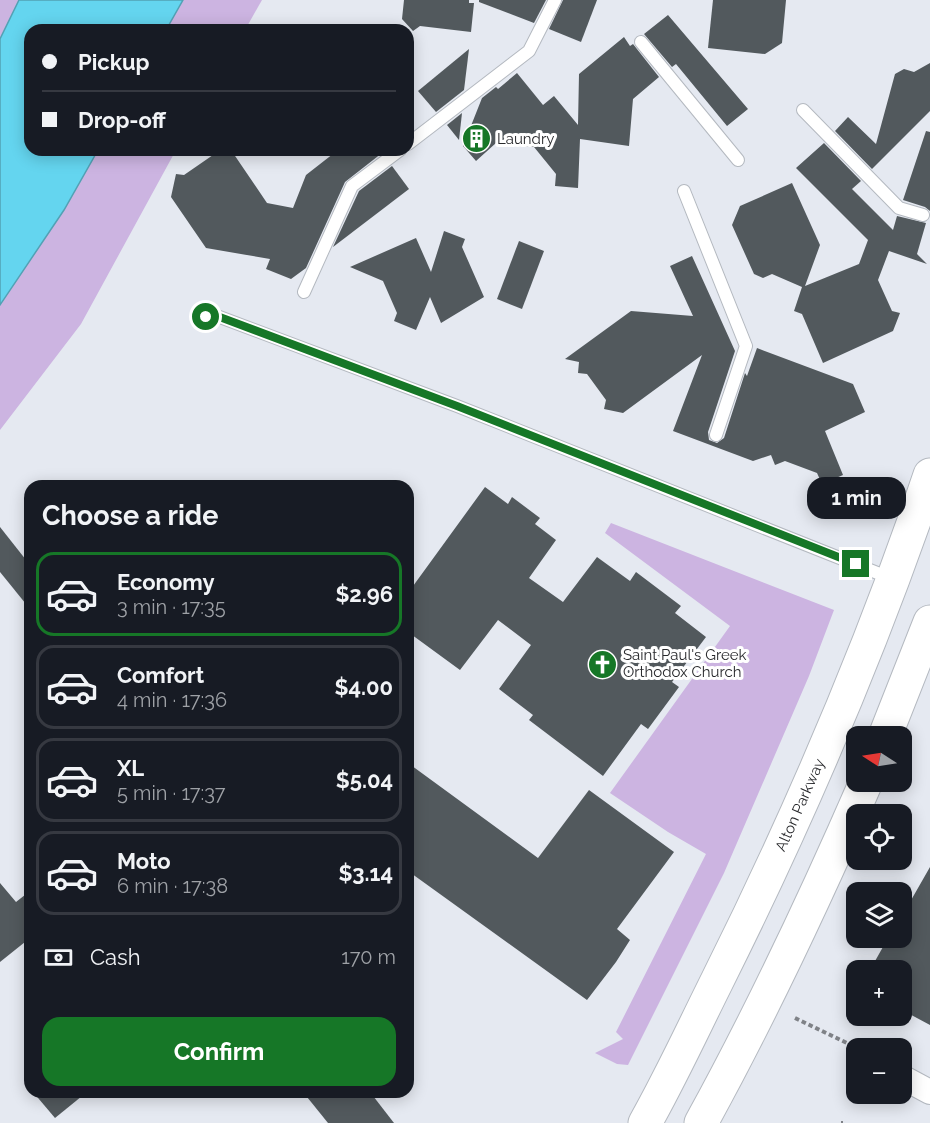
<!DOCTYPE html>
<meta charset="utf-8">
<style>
body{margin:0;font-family:Raleway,sans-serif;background:#242831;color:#f1f3f6;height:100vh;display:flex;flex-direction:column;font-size:22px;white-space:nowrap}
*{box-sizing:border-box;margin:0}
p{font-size:20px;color:#9ea1a6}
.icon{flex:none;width:33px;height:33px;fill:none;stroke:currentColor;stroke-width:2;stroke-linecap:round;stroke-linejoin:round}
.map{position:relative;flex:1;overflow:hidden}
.side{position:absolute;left:24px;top:480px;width:390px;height:618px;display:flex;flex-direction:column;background:#171b24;border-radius:18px;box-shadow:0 3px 15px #0003}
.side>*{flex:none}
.banner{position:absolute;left:24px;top:24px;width:390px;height:132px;border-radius:18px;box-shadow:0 3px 15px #0003;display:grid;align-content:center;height:132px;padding:0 18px;background:#171b24}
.needle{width:39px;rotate:282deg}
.tools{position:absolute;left:846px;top:726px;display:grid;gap:12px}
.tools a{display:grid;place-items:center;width:66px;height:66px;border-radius:12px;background:#171b24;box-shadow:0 3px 15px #0003;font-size:30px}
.end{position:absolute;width:27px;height:27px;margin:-14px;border:8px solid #167727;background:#fff;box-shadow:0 0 0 3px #fff}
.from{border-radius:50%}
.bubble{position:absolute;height:42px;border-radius:18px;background:#171b24;box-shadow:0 3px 15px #0003;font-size:20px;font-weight:700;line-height:42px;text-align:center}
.banner b{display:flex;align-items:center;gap:21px;height:57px;font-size:22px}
.banner b+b{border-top:2px solid #363941}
.banner i{width:15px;height:15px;background:#f1f3f6}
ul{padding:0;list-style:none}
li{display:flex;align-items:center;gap:18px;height:84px;margin:0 12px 9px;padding:0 6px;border:3px solid #363941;border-radius:18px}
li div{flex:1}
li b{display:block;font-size:22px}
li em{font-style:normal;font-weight:700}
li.on{border-color:#167727}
li>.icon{width:54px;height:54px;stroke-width:1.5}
h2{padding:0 18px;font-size:27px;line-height:72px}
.pay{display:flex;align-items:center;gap:15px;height:66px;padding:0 18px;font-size:22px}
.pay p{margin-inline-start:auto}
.primary-button{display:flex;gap:12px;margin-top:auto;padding:12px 18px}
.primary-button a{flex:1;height:69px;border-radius:18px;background:#167727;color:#fff;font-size:24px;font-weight:700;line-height:69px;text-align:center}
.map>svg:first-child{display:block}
.green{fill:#ccb4e1}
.water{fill:#64d5ef;stroke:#52a1b4;stroke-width:1.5}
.building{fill:#52595d}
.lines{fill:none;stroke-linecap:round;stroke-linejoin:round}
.service-casing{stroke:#b4b9c0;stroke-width:14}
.minor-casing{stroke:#b4b9c0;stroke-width:26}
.secondary-casing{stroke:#b4b9c0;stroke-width:35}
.path{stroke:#7f8287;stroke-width:4;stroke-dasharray:4.5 3;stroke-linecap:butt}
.service{stroke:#fff;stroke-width:12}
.minor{stroke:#fff;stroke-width:24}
.secondary{stroke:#fff;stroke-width:33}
.route{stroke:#167727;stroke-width:8}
.labels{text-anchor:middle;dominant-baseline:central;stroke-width:6;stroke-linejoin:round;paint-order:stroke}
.poi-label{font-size:15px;fill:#28292c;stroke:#fff;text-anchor:start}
.street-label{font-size:15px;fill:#28292c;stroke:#fff}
</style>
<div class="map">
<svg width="930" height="1123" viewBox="0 0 930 1123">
<rect width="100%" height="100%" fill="#e5e9f1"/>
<g class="green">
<polygon points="0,0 19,0 0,39"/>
<polygon points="183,0 262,0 245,30 166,30"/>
<polygon points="98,150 176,150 81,324 0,430 0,305 64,210"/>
<polygon points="611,523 834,610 809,676 724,873 628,1065 617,1064 595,1053 623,1039 616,1032 706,854 668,832 610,793 730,626 605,533"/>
</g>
<polygon class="water" points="19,0 183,0 166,30 30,30 30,150 98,150 64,210 0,305 0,39"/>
<g class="building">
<polygon points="404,0 469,0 469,3 474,3 471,32 420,26 413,31 402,19"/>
<polygon points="479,0 546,0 534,23 479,2"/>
<polygon points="563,0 597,0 581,42 549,29"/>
<polygon points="713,0 786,0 782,43 765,54 708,48"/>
<polygon points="668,15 748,109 727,126 676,64 672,67 644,34"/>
<polygon points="624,37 630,46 633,44 659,77 633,99 629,146 580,139 578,188 555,186 556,174 534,147 496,143 476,161 463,146 482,98 496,87 498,89 517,73 543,105 554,96 578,125 579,74"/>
<polygon points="469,49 464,90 436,112 418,91"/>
<polygon points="930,63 930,111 872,169 835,131 848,117 876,144 895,74 904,69 914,72"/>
<polygon points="462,113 459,140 447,125"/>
<polygon points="926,131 930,132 930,211 925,207 903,200"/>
<polygon points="824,143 861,181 852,189 893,230 897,216 926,223 917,254 927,264 889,251 878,280 892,311 900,313 893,331 823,363 802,314 794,311 802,287 772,274 763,278 754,274 732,225 740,206 792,183 820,245 805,286 859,264 868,240 796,168"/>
<polygon points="214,150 231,150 267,203 293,208 306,175 338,150 380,150 382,153 345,182 306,268 291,279 266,269 270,259 206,248 171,197 176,174 184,175 213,155"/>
<polygon points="392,166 409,189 333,247 359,191"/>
<polygon points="444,231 465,239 462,247 484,297 441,323 430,297 416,330 394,321 397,313 383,281 350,267 416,238 431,272"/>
<polygon points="519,241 544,251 522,309 497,299"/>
<polygon points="692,256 735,351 708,432 709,440 717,443 724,438 745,373 747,376 757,348 853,384 865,412 825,431 843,475 822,484 817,473 785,461 775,465 771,455 753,461 673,431 702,355 623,413 604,409 606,400 587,374 578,373 579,362 565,359 631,311 693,316 670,266"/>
<polygon points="485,487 508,504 512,497 540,518 535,524 556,540 529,578 563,602 597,557 630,581 636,572 681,606 675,613 706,637 672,682 679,687 648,729 641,724 603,776 529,720 533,715 499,689 531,645 498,620 460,670 408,632 408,593"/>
<polygon points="0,527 30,565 30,609 0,572"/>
<polygon points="408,763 538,858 589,790 674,852 617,929 630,940 616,962 587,1000 408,871"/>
<polygon points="930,867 930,1025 902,1010 902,970 870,970 888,938 902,938 902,916"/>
<polygon points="0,883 16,902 30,891 30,938 0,962"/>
<polygon points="33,1092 87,1092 55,1118"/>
<polygon points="303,1092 370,1092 394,1123 328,1123"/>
</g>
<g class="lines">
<defs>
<g id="service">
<polyline points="641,42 738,160"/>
<polyline points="803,110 899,208 923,215"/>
<polyline points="408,144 529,51 555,0"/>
<polyline points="684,191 746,346 716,435"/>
<polyline points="304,292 352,186 400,150"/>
<polyline points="206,317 217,316 457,406 890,578"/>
</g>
<polyline id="minor" points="902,1077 930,1092"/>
<g id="secondary">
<polyline points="885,736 930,622"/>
<path d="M645,1123C671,1077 693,1029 717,981C799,817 871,649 930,475"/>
<path d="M701,1123C762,1012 816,897 866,782"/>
</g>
</defs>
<use href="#service" class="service-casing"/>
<use href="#minor" class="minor-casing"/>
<use href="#secondary" class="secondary-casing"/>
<g class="path">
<polyline points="795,1018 847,1043"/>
<polyline points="841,1123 843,1123"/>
</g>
<use href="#service" class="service"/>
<use href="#minor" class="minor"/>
<use href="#secondary" class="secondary"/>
</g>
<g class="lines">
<polyline class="route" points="206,317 217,316 457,406 856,564"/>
</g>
<defs>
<symbol id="building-disc" viewBox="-11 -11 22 22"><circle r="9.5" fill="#167727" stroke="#fff"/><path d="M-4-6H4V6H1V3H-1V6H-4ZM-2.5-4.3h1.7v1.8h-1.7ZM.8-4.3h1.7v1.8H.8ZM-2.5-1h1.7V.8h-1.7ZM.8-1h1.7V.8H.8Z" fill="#fff"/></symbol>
<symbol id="church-disc" viewBox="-11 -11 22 22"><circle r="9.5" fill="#167727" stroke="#fff"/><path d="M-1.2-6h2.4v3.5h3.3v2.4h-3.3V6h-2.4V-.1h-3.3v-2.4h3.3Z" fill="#fff"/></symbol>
</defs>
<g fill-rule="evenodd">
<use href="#building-disc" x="460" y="122" width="33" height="33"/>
<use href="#church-disc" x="586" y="648" width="33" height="33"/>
</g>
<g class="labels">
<g class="poi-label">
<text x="497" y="139">Laundry</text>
<text x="623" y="655">Saint Paul's Greek<tspan x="623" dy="17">Orthodox Church</tspan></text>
</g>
<g class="street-label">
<text transform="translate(800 805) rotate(-66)">Alton Parkway</text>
</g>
</g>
</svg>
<div class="tools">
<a><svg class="needle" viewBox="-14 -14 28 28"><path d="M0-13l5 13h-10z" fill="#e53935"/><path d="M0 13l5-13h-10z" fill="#9ea1a6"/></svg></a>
<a><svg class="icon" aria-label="locate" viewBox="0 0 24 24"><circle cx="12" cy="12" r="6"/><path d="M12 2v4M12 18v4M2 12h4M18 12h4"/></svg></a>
<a><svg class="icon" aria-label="layers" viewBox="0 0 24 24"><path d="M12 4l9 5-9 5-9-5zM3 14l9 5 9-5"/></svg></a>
<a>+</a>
<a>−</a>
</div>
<i class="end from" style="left:206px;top:317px"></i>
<i class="end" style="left:856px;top:564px"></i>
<div class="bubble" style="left:807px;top:477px;width:99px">1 min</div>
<div class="banner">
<b><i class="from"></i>Pickup</b>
<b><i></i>Drop-off</b>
</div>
<section class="side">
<h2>Choose a ride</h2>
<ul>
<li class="on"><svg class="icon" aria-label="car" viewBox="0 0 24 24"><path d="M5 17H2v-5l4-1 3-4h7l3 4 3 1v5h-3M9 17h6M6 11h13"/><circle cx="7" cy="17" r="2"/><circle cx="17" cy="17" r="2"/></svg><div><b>Economy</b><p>3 min · 17:35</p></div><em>$2.96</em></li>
<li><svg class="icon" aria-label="car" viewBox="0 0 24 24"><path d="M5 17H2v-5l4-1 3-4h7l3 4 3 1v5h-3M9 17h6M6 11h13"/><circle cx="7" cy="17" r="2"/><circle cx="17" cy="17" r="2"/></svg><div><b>Comfort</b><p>4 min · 17:36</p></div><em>$4.00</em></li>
<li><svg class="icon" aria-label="car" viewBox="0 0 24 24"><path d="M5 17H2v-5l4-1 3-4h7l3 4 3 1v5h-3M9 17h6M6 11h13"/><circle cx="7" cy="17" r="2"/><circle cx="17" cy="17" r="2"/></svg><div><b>XL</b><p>5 min · 17:37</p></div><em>$5.04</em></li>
<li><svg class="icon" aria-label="car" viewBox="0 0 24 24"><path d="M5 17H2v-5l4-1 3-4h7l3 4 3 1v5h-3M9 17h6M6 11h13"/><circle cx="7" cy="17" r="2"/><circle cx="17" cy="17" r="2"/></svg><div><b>Moto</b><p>6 min · 17:38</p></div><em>$3.14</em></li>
</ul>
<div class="pay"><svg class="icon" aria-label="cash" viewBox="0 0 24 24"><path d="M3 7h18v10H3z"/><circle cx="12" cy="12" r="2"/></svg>Cash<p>170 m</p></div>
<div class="primary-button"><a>Confirm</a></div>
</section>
</div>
